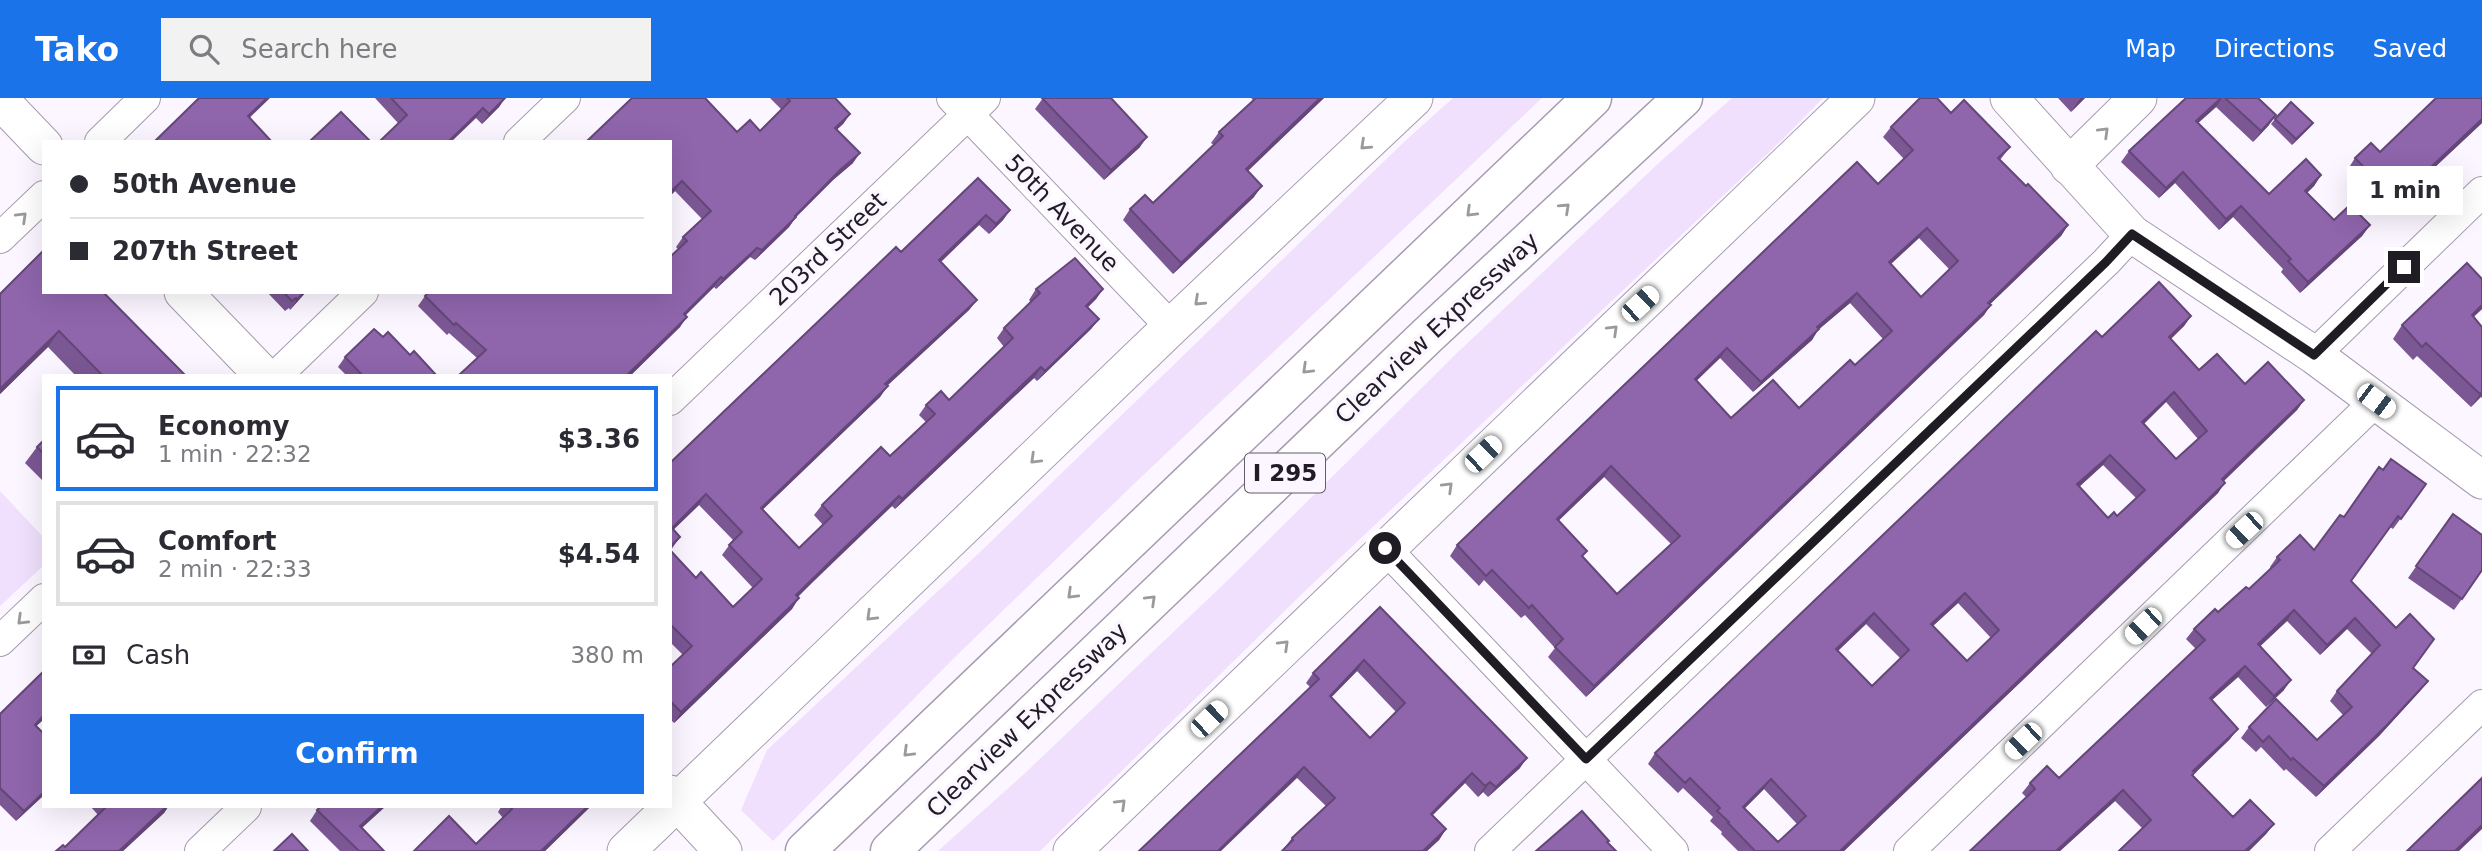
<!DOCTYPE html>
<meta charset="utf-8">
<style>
body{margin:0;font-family:"DejaVu Sans",sans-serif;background:#f2f2f3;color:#2b2b33;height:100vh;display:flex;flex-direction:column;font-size:26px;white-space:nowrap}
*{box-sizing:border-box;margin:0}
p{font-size:23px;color:#7c7c81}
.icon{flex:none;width:38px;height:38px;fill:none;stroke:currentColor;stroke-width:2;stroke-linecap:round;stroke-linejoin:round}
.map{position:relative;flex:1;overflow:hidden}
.details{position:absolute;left:42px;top:276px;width:630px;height:434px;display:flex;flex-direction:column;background:#fff;border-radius:0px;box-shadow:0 7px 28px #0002}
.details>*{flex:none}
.guide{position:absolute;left:42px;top:42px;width:630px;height:154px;border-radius:0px;box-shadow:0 7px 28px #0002;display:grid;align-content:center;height:154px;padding:0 28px;background:#fff}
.end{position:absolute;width:32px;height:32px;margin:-16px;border:9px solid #201c24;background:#fff;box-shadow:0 0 0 4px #fff}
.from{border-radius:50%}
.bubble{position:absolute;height:49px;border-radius:0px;background:#fff;box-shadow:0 7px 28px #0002;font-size:23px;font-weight:700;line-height:49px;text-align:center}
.car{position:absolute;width:21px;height:42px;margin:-21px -10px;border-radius:9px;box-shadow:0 0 5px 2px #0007;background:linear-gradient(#fff 24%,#345 0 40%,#fff 0 76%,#345 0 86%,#fff 0)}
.guide b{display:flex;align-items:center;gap:24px;height:66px;font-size:26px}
.guide b+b{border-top:2px solid #e1e1e2}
.guide i{width:18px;height:18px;background:#2b2b33}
ul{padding:12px 0 0;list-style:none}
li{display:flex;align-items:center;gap:21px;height:105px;margin:0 14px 10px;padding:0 14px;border:4px solid #e1e1e2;border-radius:0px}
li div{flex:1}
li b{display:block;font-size:26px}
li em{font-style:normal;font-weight:700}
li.on{border-color:#1a73e8}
li>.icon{width:63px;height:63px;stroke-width:1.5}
.pay{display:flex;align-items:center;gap:18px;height:77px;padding:0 28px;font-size:26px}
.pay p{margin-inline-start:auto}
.button{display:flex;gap:14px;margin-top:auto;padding:14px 28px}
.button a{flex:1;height:80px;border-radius:0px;background:#1a73e8;color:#fff;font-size:28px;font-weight:700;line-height:80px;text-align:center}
header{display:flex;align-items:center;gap:42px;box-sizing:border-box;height:98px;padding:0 35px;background:#1a73e8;color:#fff}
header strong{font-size:33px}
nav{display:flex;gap:38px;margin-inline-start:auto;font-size:24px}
.search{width:490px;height:63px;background:#f2f2f3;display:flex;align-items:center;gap:18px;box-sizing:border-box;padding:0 24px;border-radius:0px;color:#7c7c81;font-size:26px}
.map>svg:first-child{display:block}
.green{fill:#f0e0fd}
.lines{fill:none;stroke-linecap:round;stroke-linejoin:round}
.minor-casing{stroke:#a69baf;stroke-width:32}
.tertiary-casing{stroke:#a69baf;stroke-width:39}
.motorway-casing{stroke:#a69baf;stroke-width:41}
.minor{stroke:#fff;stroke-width:30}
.tertiary{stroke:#fff;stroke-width:37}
.motorway{stroke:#fff;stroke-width:38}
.wall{fill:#7b5794;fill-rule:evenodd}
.shaded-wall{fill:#644778}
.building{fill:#8f65ac;stroke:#644778;stroke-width:2;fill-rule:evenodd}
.oneway{stroke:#9b999c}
.route{stroke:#201c24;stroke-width:9}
.labels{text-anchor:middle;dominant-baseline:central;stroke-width:7;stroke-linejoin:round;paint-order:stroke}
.shield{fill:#fbf6ff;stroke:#625d66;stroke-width:2}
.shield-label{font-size:23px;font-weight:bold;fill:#201c24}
.street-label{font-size:24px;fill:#201c24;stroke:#fbf6ff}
</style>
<header>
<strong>Tako</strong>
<div class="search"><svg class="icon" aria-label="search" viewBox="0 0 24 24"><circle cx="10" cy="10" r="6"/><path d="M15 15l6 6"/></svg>Search here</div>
<nav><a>Map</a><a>Directions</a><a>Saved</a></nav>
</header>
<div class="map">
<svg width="2482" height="753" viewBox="0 0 2482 753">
<rect width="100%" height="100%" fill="#fbf6ff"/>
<g class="green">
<polygon points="1453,0 1542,0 1136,384 955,559 773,743 741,712 767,652 979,455 1405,43"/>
<polygon points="1732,0 1823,0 1783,41 1305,493 1040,753 938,753 1023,677 1228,482 1458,254 1662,62"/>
<polygon points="0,393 44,440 44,467 0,508"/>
</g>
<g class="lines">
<defs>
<g id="minor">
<polyline points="952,0 1171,229"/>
<polyline points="100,44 145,0"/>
<polyline points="519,44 565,0"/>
<polyline points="0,140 44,98"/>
<polyline points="2314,257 2482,94"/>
<polyline points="276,278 363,194"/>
<polyline points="670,302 985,0"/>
<polyline points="1385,450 1673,753"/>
<polyline points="0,543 44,501"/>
<polyline points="200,753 246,709"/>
<polyline points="1490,753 2106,164 2132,136"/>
<polyline points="1909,753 2376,303"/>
<polyline points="2330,753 2482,607"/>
</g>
<g id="tertiary">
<polyline points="2009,0 2132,136 2314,257 2482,382"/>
<polyline points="0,2 44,48"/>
<polyline points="2069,68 2138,0"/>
<polyline points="183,194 264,278"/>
<polyline points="670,696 723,753"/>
<polyline points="626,753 1171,229 1414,0"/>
<polyline points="1072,753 1856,0"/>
</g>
<g id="motorway">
<polyline points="805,753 1592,0"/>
<polyline points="890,753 1429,236 1683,0"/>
</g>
</defs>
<use href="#minor" class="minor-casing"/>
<use href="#tertiary" class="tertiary-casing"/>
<use href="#motorway" class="motorway-casing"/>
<use href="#minor" class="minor"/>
<use href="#tertiary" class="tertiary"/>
<use href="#motorway" class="motorway"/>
</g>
<g class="wall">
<polygon points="375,0 505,0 499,9 482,26 476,20 398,25"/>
<polygon points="770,0 835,0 850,16 843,26 837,31 853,65 833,82 796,119 789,129 755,162 750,159 716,191 714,189 685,217 680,229 630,278 458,278 477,260 449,235 447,237 418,208 425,198 670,194 678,151 676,149 683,139 702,121 675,93 670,98 670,44 737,34 760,33 782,12"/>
<polygon points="1043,0 1140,49 1104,82 1035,11"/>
<polygon points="1251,0 1324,0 1248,73 1254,99 1173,176 1123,122 1130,111 1153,105 1214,47 1211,45 1219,34 1253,2"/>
<polygon points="2058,0 2085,0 2071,14"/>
<polygon points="2186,0 2258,0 2269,27 2253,44 2216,9 2198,25 2269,96 2321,77 2314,88 2307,95 2334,122 2370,127 2362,138 2300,195 2281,174 2283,171 2233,119 2219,132 2175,85 2159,100 2121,64 2129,53"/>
<polygon points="2482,0 2482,25 2388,113 2348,71 2355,60 2380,54"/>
<path d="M1951,15L2010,49L2000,62L2026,88L2068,127L2061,138L1990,206L1984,217L1586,599L1548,559L1555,550L1525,517L1521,520L1484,482L1479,488L1450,458L1457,447L1878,86L1904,61L1883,39L1891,29ZM1919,140L1950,172L1921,199L1891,166ZM1850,205L1883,241L1855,267L1799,310L1731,320L1696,283L1720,260L1753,294L1812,242L1818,232ZM1604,379L1671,446L1617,496L1583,459L1559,422Z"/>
<polygon points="2275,21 2313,25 2309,30 2292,47 2271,26"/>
<path d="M978,80L1010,112L1003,122L989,136L979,127L941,164L977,202L969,212L887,288L880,299L763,411L799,450L823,427L814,417L822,407L890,358L926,324L919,317L926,307L949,302L1004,249L997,240L1004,230L1031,204L1029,202L1036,191H1103L1096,201L1088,209L1099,221L1091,231L1037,283L1034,280L895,411L892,408L831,465L798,499L792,511L674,625L670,621V569L683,557L670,544V365L901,154ZM699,407L733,442L722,457L753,490L733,509L696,480L671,452L680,439L673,432Z"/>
<polygon points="2482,181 2482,211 2473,219 2482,229 2482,300 2481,299 2471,309 2417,258 2413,262 2393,241 2402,227"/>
<polygon points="267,194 306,194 290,212 289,210 285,213"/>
<polygon points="0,196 186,278 76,278 48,249 0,296"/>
<path d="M2191,218L2184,228L2170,241L2199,272L2245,286L2304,302L2297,312L2224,383L2218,395L1844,753H1738L1721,736L1722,734L1710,723L1713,719L1683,690L1678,695L1648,666L1655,655L2102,239ZM2166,304L2198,341L2176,361L2144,326ZM2103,367L2136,400L2117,418L2108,420L2079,389ZM1958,505L1991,540L1967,563L1933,528ZM1866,526L1901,561L1872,588L1838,553ZM1764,691L1797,726L1778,744L1744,711Z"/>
<polygon points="383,239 410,257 437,278 347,278 338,269 345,259"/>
<polygon points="44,342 44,384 25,365 37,349"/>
<polygon points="2383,372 2426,386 2393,431 2390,429 2351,483 2413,570 2420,593 2379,638 2316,699 2286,671 2284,673 2261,649 2256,654 2241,640 2249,629 2317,642 2343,617 2330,603 2337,593 2372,556 2347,531 2320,557 2287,523 2260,548 2284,592 2266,609 2238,579 2212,602 2230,641 2193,677 2233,719 2274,726 2266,736 2249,753 2118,753 2142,730 2115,703 2060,753 1970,753 2026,699 2022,695 2030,685 2059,680 2196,551 2186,541 2194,531 2218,514 2249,491 2271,471 2270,469 2277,459 2314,452 2344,419"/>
<polygon points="2453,416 2482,473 2454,512 2408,480"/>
<path d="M1380,509L1520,670L1488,699L1483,694L1478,699L1465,685L1432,717L1446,731L1439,742L1427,753H1282L1292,740L1326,708L1297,680L1310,589L1306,585L1313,575ZM1357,573L1396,614L1370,640L1331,599Z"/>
<polygon points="0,616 44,621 36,628 44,636 44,697 16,723 0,707"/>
<polygon points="91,709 168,709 164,715 123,753 56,753 65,749 98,717"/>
<polygon points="501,709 590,709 545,753 414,753 476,746 503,720 498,714"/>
<polygon points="317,712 362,730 384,753 340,753 310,723"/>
</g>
<g class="shaded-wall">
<polygon points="267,0 270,0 241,28 248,18"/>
<polygon points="505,0 499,9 482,26 489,16"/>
<polygon points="1320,0 1324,0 1238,82 1246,71"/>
<polygon points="2081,0 2085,0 2071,14 2079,2"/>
<polygon points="2222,0 2216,9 2188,34 2196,23"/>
<polygon points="483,10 476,20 451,44 448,44"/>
<polygon points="850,16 843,26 828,40 835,30"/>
<polygon points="2276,17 2269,27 2253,44 2261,33"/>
<polygon points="2482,21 2482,25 2388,113 2396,102"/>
<polygon points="2313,25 2309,30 2292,47 2296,41"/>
<polygon points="1147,39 1140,49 1104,82 1111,72"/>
<polygon points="860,55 853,65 833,82 789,126 796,119 789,129 755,162 762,152 795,118 840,72"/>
<polygon points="2183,74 2175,85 2159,100 2166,90"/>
<polygon points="2321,77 2314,88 2298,103 2305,93"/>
<polygon points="682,83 675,93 670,98 670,94"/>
<polygon points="1262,88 1254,99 1173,176 1181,165"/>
<polygon points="2241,108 2233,119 2219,132 2226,121"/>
<polygon points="1010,112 1003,122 989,136 996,126"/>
<polygon points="986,117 979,127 932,172 939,162"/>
<polygon points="2068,127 2061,138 1981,215 1988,205"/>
<polygon points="2370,127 2362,138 2300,195 2308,184"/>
<polygon points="1927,130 1919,140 1882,174 1889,164"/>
<polygon points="757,150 750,159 716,191 723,181"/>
<polygon points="721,179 714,189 677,226 684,216"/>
<polygon points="1103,191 1096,201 1079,218 1086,208"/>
<polygon points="304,194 306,194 290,212 297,202"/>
<polygon points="1857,195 1850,205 1818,232 1812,242 1753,294 1761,284 1817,229"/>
<polygon points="977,202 969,212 878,296 885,286"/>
<polygon points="1991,207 1984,217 1586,599 1594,588"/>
<polygon points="2482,207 2482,211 2462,230 2472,217"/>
<polygon points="2191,218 2184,228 2162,250 2169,239"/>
<polygon points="687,219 680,229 630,278 626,278"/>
<polygon points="1099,221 1091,231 1037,283 1045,273"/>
<polygon points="59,233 48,249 0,296 0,291"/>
<polygon points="1727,250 1720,260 1687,292 1695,281"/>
<polygon points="1041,269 1034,280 895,411 902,401"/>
<polygon points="888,288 880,299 754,420 761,410"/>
<polygon points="2174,294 2166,304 2135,334 2142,324"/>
<polygon points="2482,294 2482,297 2471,309 2480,296"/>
<polygon points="2304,302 2297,312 2215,391 2222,381"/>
<polygon points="2110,357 2103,367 2070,397 2077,386"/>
<polygon points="1611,368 1604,379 1550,431 1557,421"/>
<polygon points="2225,385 2218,395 1844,753 1840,753"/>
<polygon points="706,396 699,407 670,435 670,432"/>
<polygon points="899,398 892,408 789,507 796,497"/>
<polygon points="1965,495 1958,505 1924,536 1931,526"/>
<polygon points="799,500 792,511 674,625 681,614"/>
<polygon points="2294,512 2287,523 2251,557 2258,546"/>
<polygon points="1874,515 1866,526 1829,561 1836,551"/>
<polygon points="2355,520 2347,531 2320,557 2327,547"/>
<polygon points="1364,562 1357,573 1323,608 1330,598"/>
<polygon points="2245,568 2238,579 2203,610 2210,600"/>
<polygon points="2291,582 2284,592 2266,609 2274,598"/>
<polygon points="2428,583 2420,593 2379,638 2316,699 2324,688"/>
<polygon points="44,617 44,621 27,637 35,627"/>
<polygon points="2238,631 2230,641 2194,676 2188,685 2193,673"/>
<polygon points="1527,660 1520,670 1488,699 1496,689"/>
<polygon points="1304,669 1297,680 1221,753 1217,753"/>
<polygon points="1472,675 1465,685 1424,726 1431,716"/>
<polygon points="1771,681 1764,691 1736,719 1743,709"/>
<polygon points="1490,684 1483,694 1478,699 1485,688"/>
<polygon points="2123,692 2115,703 2060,753 2056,753"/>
<polygon points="44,694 44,697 16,723 24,713"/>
<polygon points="165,709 168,709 164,715 123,753 119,753"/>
<polygon points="381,709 385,709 352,739 360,728"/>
<polygon points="587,709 590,709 545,753 541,753"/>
<polygon points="2274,726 2266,736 2249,753 2245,753"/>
<polygon points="2482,727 2482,731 2459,753 2455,753"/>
<polygon points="1446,731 1439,742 1427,753 1423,753"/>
</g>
<g class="building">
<polygon points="199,0 267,0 248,18 272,44 154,44"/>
<polygon points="391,0 505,0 489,16 483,10 448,44 379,44 407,17"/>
<polygon points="632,0 705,0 737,34 750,22 760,33 790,3 787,0 835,0 850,16 835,30 860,55 840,72 795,118 796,119 762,152 757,150 723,181 721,179 684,216 687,219 626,278 458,278 486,252 456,225 454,227 425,198 429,194 670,194 670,159 687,143 683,139 711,113 682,83 670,94 670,44 586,44"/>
<polygon points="1042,0 1111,0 1147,39 1111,72"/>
<polygon points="1256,0 1320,0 1246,71 1262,88 1181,165 1130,111 1145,97 1153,105 1223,38 1219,34"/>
<path d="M1920,0H1937L1951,15L1964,2L2010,49L1998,60L2026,88L2028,86L2068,127L1988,205L1991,207L1594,588L1555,549L1563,541L1532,507L1529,510L1492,472L1486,478L1457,447L1857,64L1878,86L1913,52L1891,29ZM1927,130L1958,163L1921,199L1889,164ZM1857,195L1892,233L1855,267L1850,262L1799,310L1773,282L1731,320L1695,281L1727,250L1761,284L1819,231L1817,229ZM1611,368L1680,438L1617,496L1582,458L1587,453L1557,421Z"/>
<polygon points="2186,0 2221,0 2196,23 2269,96 2306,61 2321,77 2305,93 2334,122 2350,107 2370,127 2308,184 2288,163 2291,161 2241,108 2226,121 2183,74 2166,90 2129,53"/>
<polygon points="2225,0 2258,0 2276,17 2261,33"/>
<polygon points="2436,0 2482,0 2482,21 2396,102 2355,60 2371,45 2380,54"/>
<polygon points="2291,4 2313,25 2296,41 2275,21"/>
<polygon points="341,14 371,44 309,44"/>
<polygon points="978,80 1010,112 996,126 986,117 939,162 977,202 885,286 888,288 761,410 799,450 832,418 822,407 881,349 890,358 935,316 926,307 941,293 949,302 1013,240 1004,230 1040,195 1036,191 1075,160 1103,191 1086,208 1099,221 1045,273 1041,269 902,401 899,398 839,455 796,497 799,500 681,614 670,603 670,569 692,548 670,526 670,452 696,480 701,474 733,509 762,481 729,447 742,434 706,396 672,430 680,439 670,449 670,365 896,149 901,154"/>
<polygon points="44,152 44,194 103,194 186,278 103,278 59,233 0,291 0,196"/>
<polygon points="2467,165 2482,181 2482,207 2472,217 2482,229 2482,294 2480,296 2426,245 2422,249 2402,227"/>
<path d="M2159,184L2191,218L2169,239L2199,272L2217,256L2245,286L2268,264L2304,302L2222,381L2225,385L1840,753H1755L1728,725L1729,724L1717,713L1720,710L1690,680L1685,685L1655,655L2096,233L2102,239ZM2174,294L2207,333L2176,361L2142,324ZM2110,357L2145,392L2117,418L2114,414L2108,420L2077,386ZM1965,495L1999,532L1967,563L1931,526ZM1874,515L1909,552L1872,588L1836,551ZM1771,681L1806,718L1778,744L1743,709Z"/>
<polygon points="283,194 304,194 297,202 296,200 292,203"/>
<polygon points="374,231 383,239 388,234 410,257 414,253 437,278 363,278 345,259"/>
<polygon points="44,342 44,356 37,349"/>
<polygon points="2391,361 2426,386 2401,421 2398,418 2351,483 2396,530 2410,516 2434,541 2413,570 2428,583 2386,628 2324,688 2293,660 2291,662 2269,638 2263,644 2249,629 2276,601 2317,642 2352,609 2337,593 2380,547 2355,520 2327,547 2294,512 2258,546 2291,582 2274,598 2245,568 2210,600 2238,631 2193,673 2195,674 2192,677 2233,719 2250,702 2274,726 2245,753 2119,753 2151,722 2123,692 2056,753 1970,753 2035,691 2030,685 2047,668 2059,680 2205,542 2194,531 2215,511 2218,514 2246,489 2249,491 2280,462 2277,459 2300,437 2314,452 2340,417 2344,419 2379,369 2383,372"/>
<polygon points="2453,416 2482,437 2482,472 2462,501 2416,468"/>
<path d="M1380,509L1527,660L1496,689L1490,684L1485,688L1472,675L1431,716L1446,731L1423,753H1282L1293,742L1292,740L1335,700L1304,669L1218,753H1139L1319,581L1313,575ZM1364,562L1405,605L1370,640L1330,598Z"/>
<polygon points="44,573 44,617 35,627 44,636 44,694 24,713 0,690 0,616"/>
<polygon points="2482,680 2482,727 2455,753 2407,753"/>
<polygon points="106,709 166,709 119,753 56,753 63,747 65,749"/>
<polygon points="320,709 381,709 360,728 384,753 359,753 317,712"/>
<polygon points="510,709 587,709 541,753 414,753 449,718 476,746 512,711"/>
<polygon points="1582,713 1609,743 1607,744 1616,753 1536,753"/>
<polygon points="292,736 308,753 274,753"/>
</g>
<defs><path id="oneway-chevron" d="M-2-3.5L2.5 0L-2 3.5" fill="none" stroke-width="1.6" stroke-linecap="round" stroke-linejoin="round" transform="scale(1.75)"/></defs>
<g class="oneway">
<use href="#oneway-chevron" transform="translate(2104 34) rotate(-44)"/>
<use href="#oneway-chevron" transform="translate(1365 47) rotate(137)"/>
<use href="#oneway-chevron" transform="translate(1565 110) rotate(-43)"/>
<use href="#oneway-chevron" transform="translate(1471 114) rotate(136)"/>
<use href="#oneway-chevron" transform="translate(22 119) rotate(-44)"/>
<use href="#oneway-chevron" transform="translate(1199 203) rotate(137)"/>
<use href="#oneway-chevron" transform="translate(1613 232) rotate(-44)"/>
<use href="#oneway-chevron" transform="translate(1307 271) rotate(136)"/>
<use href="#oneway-chevron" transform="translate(1035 361) rotate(136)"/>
<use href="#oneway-chevron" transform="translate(1448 389) rotate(-44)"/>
<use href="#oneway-chevron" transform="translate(1072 496) rotate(136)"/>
<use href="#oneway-chevron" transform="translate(1151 502) rotate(-44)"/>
<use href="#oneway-chevron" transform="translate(871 518) rotate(136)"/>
<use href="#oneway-chevron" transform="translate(22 522) rotate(136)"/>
<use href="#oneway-chevron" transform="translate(1284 547) rotate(-44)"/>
<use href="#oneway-chevron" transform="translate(908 654) rotate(136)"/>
<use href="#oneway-chevron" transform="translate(1121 706) rotate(-44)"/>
</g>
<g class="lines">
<polyline class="route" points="1385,450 1586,661 2106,164 2132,136 2314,257 2404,169"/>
</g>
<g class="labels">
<rect class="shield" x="1245" y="355.5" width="80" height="39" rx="5"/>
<g class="shield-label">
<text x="1285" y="375">I 295</text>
</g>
<g class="street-label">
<text transform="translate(1062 115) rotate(46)">50th Avenue</text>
<text transform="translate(828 151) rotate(-44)">203rd Street</text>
<text transform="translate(1437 230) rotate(-43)">Clearview Expressway</text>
<text transform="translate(1027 622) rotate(-44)">Clearview Expressway</text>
</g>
</g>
</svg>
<i class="end from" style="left:1385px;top:450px"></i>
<i class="end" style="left:2404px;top:169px"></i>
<div class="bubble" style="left:2347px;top:68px;width:116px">1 min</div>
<i class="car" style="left:1640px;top:206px;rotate:47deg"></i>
<i class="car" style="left:2376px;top:303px;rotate:127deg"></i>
<i class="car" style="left:1483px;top:356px;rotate:46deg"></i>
<i class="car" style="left:2244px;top:432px;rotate:227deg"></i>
<i class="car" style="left:2143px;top:528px;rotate:226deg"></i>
<i class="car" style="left:1209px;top:621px;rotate:46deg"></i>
<i class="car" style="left:2023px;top:643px;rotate:226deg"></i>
<div class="guide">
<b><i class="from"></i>50th Avenue</b>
<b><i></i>207th Street</b>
</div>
<section class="details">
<ul>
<li class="on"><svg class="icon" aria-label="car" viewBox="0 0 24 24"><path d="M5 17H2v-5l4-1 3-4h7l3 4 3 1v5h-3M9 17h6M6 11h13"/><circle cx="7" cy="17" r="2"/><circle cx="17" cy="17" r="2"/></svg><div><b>Economy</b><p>1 min · 22:32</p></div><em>$3.36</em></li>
<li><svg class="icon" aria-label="car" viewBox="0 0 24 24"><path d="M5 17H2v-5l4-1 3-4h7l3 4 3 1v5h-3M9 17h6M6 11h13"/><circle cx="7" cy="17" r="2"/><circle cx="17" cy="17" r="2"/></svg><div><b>Comfort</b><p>2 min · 22:33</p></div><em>$4.54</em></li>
</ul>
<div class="pay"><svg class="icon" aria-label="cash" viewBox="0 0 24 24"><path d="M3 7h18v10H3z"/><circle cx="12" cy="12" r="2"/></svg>Cash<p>380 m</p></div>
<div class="button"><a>Confirm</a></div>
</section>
</div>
